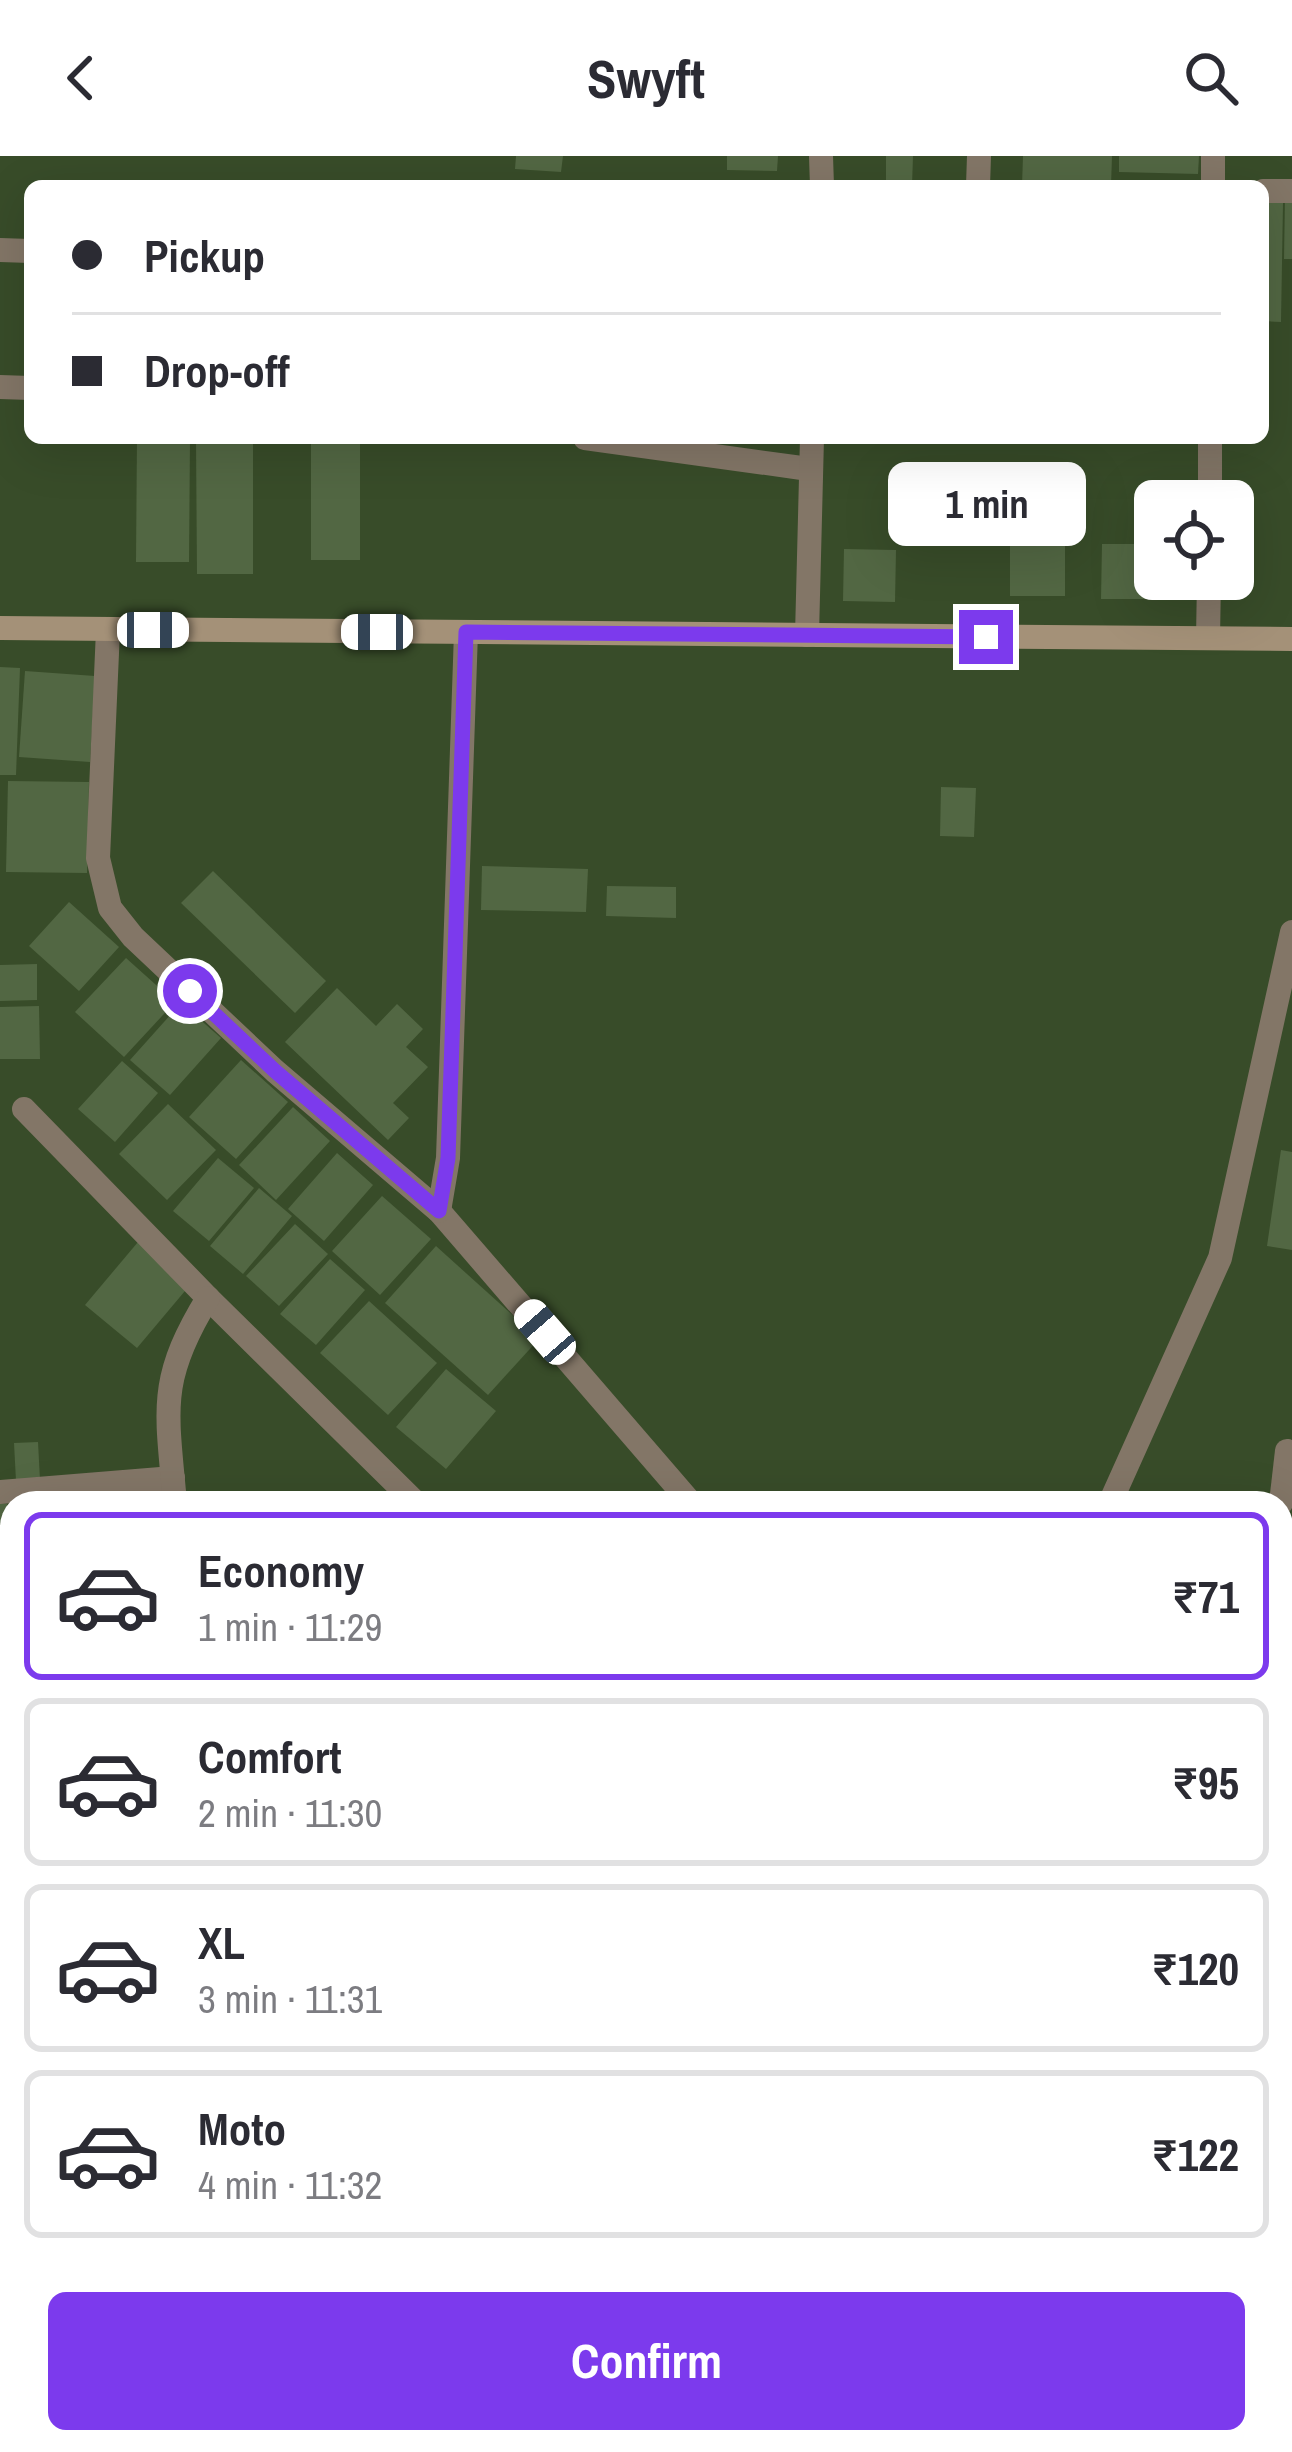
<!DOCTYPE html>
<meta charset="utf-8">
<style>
body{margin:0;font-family:"Archivo Narrow",sans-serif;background:#f2f2f3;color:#2b2b33;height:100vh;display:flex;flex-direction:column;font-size:45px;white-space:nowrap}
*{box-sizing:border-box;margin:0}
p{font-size:39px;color:#7c7c81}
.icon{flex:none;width:66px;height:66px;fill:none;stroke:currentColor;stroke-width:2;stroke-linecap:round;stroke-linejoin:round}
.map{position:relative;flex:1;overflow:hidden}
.panel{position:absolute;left:0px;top:1335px;width:1293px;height:963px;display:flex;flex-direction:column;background:#fff;border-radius:36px 36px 0 0;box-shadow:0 12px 48px #0002}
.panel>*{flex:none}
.top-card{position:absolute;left:24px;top:24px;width:1245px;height:264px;border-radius:18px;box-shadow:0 12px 48px #0002;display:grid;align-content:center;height:264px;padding:0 48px;background:#fff}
.tools{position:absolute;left:1134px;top:324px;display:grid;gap:24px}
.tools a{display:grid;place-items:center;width:120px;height:120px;border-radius:18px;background:#fff;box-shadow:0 12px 48px #0002;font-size:60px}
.end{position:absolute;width:54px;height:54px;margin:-27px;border:15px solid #7c3aed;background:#fff;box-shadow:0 0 0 6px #fff}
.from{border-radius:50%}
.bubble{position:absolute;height:84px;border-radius:18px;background:#fff;box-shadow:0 12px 48px #0002;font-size:39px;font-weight:700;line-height:84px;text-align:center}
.car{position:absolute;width:36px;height:72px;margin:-36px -18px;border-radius:15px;box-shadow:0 0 9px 3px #0007;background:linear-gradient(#fff 24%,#345 0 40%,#fff 0 76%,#345 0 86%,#fff 0)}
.top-card b{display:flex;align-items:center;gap:42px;height:114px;font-size:45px}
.top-card b+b{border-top:3px solid #e1e1e2}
.top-card i{width:30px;height:30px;background:#2b2b33}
ul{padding:21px 0 0;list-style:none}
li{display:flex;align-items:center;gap:36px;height:168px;margin:0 24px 18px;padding:0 24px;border:6px solid #e1e1e2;border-radius:18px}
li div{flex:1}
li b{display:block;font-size:45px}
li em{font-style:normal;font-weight:700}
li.current{border-color:#7c3aed}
li>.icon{width:108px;height:108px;stroke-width:1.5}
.button{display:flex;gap:24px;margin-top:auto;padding:24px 48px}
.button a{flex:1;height:138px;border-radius:18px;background:#7c3aed;color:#fff;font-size:48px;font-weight:700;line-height:138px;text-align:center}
header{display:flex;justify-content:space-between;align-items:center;height:156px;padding:0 48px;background:#fff;font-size:54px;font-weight:700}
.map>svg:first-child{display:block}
.building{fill:#526743}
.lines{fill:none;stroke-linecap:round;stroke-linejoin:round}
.street{stroke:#837667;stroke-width:24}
.secondary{stroke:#a49178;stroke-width:24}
.route{stroke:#7c3aed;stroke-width:15}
</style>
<header><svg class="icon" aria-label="back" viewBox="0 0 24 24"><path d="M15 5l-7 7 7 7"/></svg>Swyft<svg class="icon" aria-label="search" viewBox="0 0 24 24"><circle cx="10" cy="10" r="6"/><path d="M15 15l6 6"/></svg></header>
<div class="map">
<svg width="1292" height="2296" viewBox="0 0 1292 2296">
<rect width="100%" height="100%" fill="#384c29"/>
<g class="building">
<polygon points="516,0 563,0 561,16 515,13"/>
<polygon points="727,0 778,0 777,15 727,14"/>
<polygon points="886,0 913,0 912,30 886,30"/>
<polygon points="1023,0 1112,0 1111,30 1022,30"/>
<polygon points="1119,0 1199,0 1198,18 1119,16"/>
<polygon points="1285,41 1292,41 1292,103 1284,103"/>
<polygon points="1263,46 1283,47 1281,166 1263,165"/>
<polygon points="137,282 190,282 189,406 136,406"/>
<polygon points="196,282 253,282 253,418 197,418"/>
<rect x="311" y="282" width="49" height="122"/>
<rect x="1010" y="379" width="55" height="61"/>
<polygon points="1102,388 1155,388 1155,423 1188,423 1188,443 1101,443"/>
<polygon points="844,393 896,394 895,446 843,445"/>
<polygon points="0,511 20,512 16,619 0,619"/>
<polygon points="25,515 95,520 90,606 19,601"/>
<polygon points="8,625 89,626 87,717 6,716"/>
<polygon points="941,631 976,632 974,681 940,680"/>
<polygon points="482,710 588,713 586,756 481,754"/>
<polygon points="213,715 326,825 295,857 181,747"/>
<polygon points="607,730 676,731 676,762 606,760"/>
<polygon points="69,746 119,791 79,835 29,790"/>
<polygon points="126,802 175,846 124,901 75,856"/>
<polygon points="37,808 37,844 0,845 0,809"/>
<polygon points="337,832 376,870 397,848 423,873 406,891 428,911 393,947 409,962 388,984 285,886"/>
<polygon points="181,847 221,882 170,939 130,904"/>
<polygon points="39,850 40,903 0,903 0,851"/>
<polygon points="241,904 288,946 236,1003 189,961"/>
<polygon points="122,905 158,937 115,986 78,953"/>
<polygon points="168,948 216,994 167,1044 119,998"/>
<polygon points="293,951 330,985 276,1044 239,1009"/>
<polygon points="1281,994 1292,996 1292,1094 1267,1090"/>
<polygon points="337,997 373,1029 324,1085 288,1053"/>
<polygon points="218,1002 254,1032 209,1085 173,1055"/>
<polygon points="259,1032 292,1060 243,1118 210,1090"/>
<polygon points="382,1040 431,1083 380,1139 332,1095"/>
<polygon points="295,1068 328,1098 279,1150 246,1120"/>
<polygon points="138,1086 190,1129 137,1192 85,1149"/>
<polygon points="436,1090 539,1183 488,1239 385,1147"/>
<polygon points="330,1103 365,1134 316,1189 280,1158"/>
<polygon points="369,1145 437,1207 388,1259 320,1197"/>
<polygon points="446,1213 496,1255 446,1313 396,1271"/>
<polygon points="38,1286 40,1324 16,1325 14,1287"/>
<polygon points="0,1348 7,1348 12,1412 12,1429 0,1430"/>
<polygon points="9,1436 12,1507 0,1508 0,1437"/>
<polygon points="0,1613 12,1613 12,1700 0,1701"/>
<polygon points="1289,1660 1292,1660 1292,1696 1285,1695"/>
<polygon points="1287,1721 1292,1722 1292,1764 1281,1762"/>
<polygon points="0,1725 12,1725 12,1804 0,1805"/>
<polygon points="1281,1841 1292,1842 1292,1894 1281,1893"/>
<polygon points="0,1880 3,1880 6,1912 0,1912"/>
<polygon points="12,1936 12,2012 0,2014 0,1938"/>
<polygon points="1284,1963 1292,1964 1292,2047 1281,2046 1281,2021 1287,2021 1288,1996 1281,1995"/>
</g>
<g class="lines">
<g class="street">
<polyline points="821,0 822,30"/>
<polyline points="978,30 979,0"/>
<polyline points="1213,30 1213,0"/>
<polyline points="1263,35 1292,35"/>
<polyline points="0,94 30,95"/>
<polyline points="0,231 30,232"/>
<polyline points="585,282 809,313"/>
<polyline points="1210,345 1210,282"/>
<polyline points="108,474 98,702 110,752 133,781 275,915 439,1055 691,1347"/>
<polyline points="807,479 812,282"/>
<polyline points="1208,482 1209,423"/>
<polyline points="24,953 208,1142 416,1347"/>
<polyline points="439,1055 448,1002 466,476"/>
<polyline points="0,1336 173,1322"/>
<path d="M175,1347C167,1254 157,1225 208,1142"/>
<polyline points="1110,1347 1220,1102 1292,776"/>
<polyline points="1281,1347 1287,1295"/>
<polyline points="0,1718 12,1717"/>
<polyline points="1281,1917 1292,1918"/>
<polyline points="0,1927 12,1926"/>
<polyline points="1281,2061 1292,2061"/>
<polyline points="1281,2168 1292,2149"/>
<polyline points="199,2296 200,2286"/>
</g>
<polyline class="secondary" points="0,472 1292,483"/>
</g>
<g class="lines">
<polyline class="route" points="190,835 275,915 439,1055 448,1002 466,476 986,481"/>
</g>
</svg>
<div class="tools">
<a><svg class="icon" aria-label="locate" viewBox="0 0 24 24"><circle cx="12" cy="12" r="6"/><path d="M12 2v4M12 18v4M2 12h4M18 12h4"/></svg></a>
</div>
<i class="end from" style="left:190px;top:835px"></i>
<i class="end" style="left:986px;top:481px"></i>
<div class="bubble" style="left:888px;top:306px;width:198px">1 min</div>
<i class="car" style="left:153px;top:474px;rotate:90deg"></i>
<i class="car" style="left:377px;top:476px;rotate:270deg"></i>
<i class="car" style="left:545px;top:1176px;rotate:319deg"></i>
<div class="top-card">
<b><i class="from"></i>Pickup</b>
<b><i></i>Drop-off</b>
</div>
<section class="panel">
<ul>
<li class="current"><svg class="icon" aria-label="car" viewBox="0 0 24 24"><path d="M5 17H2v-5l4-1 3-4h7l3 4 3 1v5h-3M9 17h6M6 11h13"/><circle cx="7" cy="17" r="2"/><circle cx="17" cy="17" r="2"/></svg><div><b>Economy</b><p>1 min · 11:29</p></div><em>₹71</em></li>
<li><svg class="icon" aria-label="car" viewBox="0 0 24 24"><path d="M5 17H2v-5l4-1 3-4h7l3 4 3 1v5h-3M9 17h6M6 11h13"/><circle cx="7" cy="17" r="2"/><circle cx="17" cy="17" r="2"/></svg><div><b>Comfort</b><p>2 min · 11:30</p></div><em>₹95</em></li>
<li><svg class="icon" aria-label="car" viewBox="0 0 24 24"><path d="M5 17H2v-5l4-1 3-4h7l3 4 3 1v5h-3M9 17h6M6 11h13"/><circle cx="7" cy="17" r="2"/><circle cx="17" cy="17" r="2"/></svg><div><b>XL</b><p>3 min · 11:31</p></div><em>₹120</em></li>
<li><svg class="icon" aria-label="car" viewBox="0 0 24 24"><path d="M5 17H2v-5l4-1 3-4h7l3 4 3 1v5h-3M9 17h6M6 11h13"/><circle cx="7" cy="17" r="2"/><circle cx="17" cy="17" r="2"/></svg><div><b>Moto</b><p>4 min · 11:32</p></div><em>₹122</em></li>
</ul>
<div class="button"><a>Confirm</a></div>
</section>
</div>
